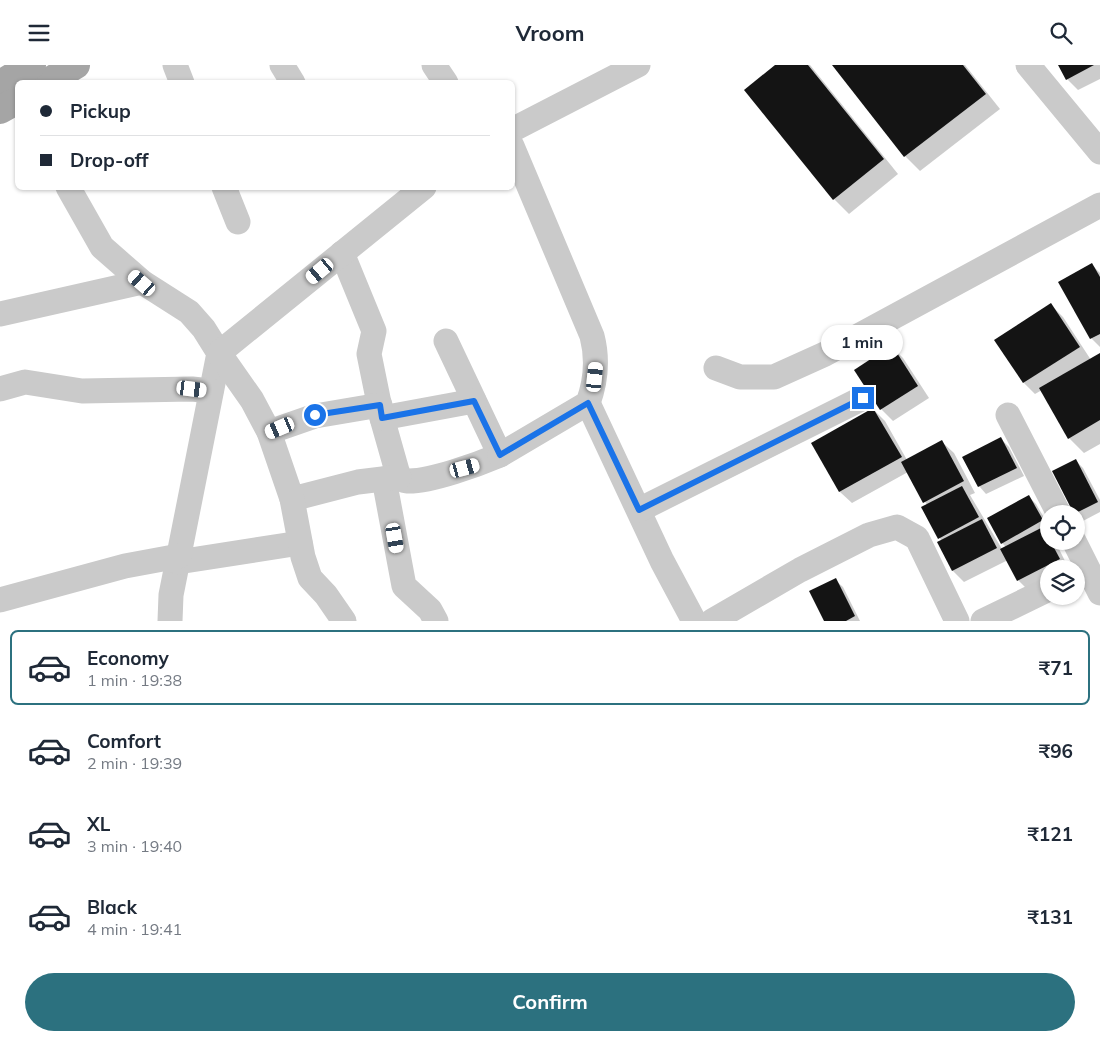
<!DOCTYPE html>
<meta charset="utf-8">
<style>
body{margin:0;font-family:Mulish,sans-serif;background:#f2f2f3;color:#1f2937;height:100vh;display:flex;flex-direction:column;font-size:19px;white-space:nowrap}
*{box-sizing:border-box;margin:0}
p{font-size:16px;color:#747a83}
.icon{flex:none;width:28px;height:28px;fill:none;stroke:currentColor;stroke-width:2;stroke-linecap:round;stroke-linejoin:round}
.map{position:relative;height:556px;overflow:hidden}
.panel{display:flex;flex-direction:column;background:#fff;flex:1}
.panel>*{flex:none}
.banner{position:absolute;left:15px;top:15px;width:500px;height:110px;border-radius:8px;box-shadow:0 1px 4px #0004;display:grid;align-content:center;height:110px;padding:0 25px;background:#fff}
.controls{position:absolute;left:1040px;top:440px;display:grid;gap:10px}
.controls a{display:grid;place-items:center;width:45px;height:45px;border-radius:50%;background:#fff;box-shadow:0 1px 4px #0004;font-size:25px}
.end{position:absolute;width:22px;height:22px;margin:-11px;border:6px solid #1a73e8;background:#fff;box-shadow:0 0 0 2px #fff}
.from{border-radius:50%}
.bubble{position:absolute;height:35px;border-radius:18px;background:#fff;box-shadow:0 1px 4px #0004;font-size:16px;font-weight:700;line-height:35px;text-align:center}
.car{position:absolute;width:15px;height:30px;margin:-15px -8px;border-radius:6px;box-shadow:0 0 4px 1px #0007;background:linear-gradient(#fff 24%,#345 0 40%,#fff 0 76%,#345 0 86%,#fff 0)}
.banner b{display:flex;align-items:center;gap:18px;height:48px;font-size:19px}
.banner b+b{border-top:1px solid #e0e1e3}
.banner i{width:12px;height:12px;background:#1f2937}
ul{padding:9px 0 0;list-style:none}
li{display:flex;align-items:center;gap:15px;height:75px;margin:0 10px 8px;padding:0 15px;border:2px solid transparent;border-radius:8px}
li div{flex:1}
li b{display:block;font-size:19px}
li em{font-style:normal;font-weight:700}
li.current{border-color:#2c717f}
li>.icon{width:45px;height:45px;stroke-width:1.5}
.cta{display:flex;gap:10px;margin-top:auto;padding:10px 25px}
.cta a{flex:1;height:58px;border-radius:30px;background:#2c717f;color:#fff;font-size:20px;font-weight:700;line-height:58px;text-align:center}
header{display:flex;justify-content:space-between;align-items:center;height:65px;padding:0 25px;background:#fff;font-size:22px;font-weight:700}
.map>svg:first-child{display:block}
.shadow{fill:#0003}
.building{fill:#141414}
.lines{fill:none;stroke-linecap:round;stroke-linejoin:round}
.minor{stroke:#cacaca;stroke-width:25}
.major{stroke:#a5a5a5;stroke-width:28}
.route{stroke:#1a73e8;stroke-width:6}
</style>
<header><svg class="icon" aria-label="menu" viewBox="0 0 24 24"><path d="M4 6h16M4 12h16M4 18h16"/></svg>Vroom<svg class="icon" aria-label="search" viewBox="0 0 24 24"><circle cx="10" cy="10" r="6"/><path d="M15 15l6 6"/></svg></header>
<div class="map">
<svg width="1100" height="556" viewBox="0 0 1100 556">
<rect width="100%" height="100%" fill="#fff"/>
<g class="shadow">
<polygon points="777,0 810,0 898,109 849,149 834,134"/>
<polygon points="834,0 965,0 1000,44 920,106 905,91"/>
<polygon points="1059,0 1100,0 1100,14 1078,25 1067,14"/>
<polygon points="1092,200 1100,208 1100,282 1091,273"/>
<polygon points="1051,240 1063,252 1091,295 1100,289 1100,379 1084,388 1069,373 1042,325 1035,329 1024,318"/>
<polygon points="892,282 903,293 929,333 893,356 881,344 856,305"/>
<polygon points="873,344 885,356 907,395 942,377 954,388 975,428 970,430 1002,484 1006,482 1002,478 1028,431 1036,439 1049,461 1049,464 1045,466 1049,470 1049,476 1055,476 1069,504 1049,504 1049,517 1030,527 1018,515 1008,495 964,517 953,506 927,440 908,407 852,438 840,427 813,378"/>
<polygon points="1001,374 1009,382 1024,411 986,429 979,421"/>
<polygon points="1075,395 1083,403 1100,435 1100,447 1083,456 1075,448"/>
<polygon points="835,515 843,522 860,556 825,556"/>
</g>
<g class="building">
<polygon points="775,0 808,0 884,94 833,135 744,25"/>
<polygon points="832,0 963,0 986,29 904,92"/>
<polygon points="1058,0 1094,0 1066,15"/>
<polygon points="1092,198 1100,212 1100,269 1090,274 1058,217"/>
<polygon points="1051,238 1080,282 1023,318 994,275"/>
<polygon points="892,280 918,321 880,345 854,305"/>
<polygon points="1100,288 1100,355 1068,374 1039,323"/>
<polygon points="873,343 902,392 839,427 811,378"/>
<polygon points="1001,372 1017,403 978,422 962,392"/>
<polygon points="942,375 964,416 923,438 901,397"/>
<polygon points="1076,394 1098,437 1074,449 1052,406"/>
<polygon points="962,421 979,452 938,474 921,442"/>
<polygon points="1029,430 1043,455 1001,479 987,453"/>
<polygon points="982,454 997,483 952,506 937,477"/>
<polygon points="1043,462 1060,494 1017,516 1000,484"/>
<polygon points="836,513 855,551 846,556 824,556 809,526"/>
</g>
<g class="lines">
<g class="minor">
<polyline points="175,0 182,18"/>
<polyline points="282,0 293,18"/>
<polyline points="434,0 446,18"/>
<polyline points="1028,0 1100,87"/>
<polyline points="512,65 638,0"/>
<polyline points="68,122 102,182 142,217 189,247 204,264 219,288 171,530 170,556"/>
<polyline points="224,122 238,157"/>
<path d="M342,188L374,266L369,289L382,353L397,406C399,411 401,415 407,416C430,417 479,399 500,390L446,276"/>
<polyline points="0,249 142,217"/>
<polyline points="716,303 740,312 774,312 825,289 1100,140"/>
<polyline points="0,324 25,317 82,326 192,324 211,326"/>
<polyline points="588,338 662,496 694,556"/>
<polyline points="1008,350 1059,449"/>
<polyline points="382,353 474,336"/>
<polyline points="269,367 315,351 380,340"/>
<path d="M500,390L588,338C596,316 598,294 592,271L512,81"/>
<polyline points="384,414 404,521 430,545 436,556"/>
<polyline points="292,434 358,417 399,412"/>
<polyline points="639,445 863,333"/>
<polyline points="1074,476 1100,528"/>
<polyline points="178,497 300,478"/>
<polyline points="0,535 125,501 179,491"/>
<polyline points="344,556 326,530 310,513 303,492 292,434 269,367 252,335 219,288 424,122"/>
<polyline points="712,556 800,505 869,470 897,462 917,473 957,556"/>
<polyline points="983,556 1049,524"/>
</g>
<g class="major">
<polyline points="46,18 76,0"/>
<polyline points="0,19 32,0"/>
<polyline points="0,45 18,35"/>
</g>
</g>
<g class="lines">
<polyline class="route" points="315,350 380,340 382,353 474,336 500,390 588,338 639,445 863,333"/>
</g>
</svg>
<div class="controls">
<a><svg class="icon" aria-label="locate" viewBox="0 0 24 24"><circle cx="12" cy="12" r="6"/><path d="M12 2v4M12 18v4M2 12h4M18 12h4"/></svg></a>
<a><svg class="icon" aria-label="layers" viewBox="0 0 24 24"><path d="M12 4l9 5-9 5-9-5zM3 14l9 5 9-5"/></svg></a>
</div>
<i class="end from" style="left:315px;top:350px"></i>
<i class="end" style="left:863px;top:333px"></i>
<div class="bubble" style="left:821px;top:260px;width:82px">1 min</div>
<i class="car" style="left:320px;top:206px;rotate:230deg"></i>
<i class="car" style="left:142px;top:218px;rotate:311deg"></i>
<i class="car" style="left:595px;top:312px;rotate:6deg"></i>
<i class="car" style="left:192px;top:324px;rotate:97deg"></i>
<i class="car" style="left:280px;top:363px;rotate:247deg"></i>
<i class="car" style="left:465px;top:403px;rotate:75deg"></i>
<i class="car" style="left:395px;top:473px;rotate:170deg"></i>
<div class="banner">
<b><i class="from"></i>Pickup</b>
<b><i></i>Drop-off</b>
</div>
</div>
<section class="panel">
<ul>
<li class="current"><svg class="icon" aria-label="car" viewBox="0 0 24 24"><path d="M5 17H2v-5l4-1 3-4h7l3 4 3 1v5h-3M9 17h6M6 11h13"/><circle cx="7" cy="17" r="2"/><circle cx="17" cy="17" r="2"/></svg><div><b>Economy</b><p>1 min · 19:38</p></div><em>₹71</em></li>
<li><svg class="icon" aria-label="car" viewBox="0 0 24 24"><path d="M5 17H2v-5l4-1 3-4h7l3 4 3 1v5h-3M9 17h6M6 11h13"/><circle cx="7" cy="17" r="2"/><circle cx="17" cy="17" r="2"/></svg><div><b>Comfort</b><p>2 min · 19:39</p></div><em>₹96</em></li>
<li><svg class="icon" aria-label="car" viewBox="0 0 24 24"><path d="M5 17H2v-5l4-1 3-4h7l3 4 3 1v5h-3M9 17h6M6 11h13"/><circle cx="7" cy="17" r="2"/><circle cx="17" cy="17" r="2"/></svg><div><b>XL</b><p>3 min · 19:40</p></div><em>₹121</em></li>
<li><svg class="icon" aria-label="car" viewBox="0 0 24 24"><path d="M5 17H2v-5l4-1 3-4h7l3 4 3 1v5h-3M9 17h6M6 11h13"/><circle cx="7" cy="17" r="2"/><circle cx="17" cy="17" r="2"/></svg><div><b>Black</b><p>4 min · 19:41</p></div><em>₹131</em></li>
</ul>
<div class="cta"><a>Confirm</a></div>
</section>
